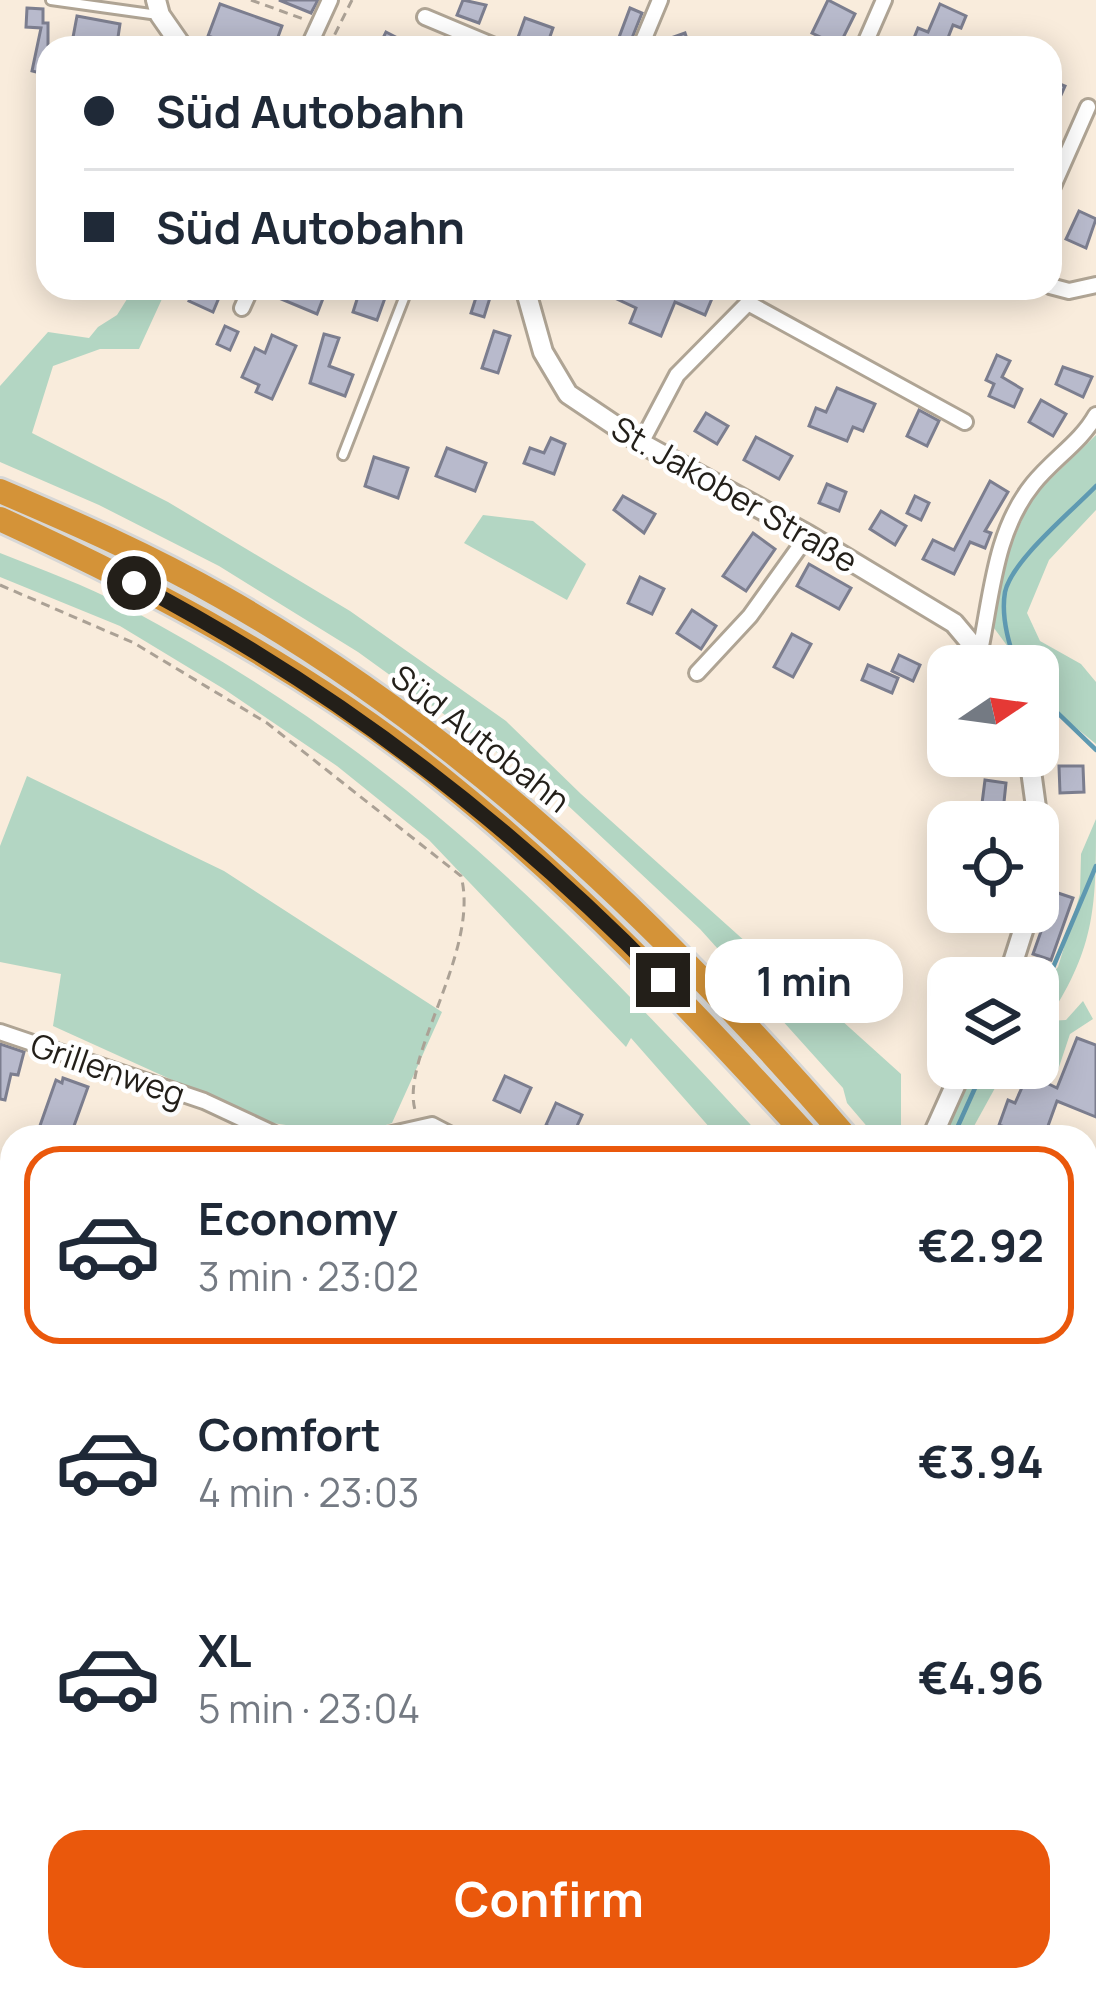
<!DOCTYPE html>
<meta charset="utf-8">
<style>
body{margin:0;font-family:Manrope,sans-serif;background:#f6f6f7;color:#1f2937;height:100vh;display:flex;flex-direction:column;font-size:45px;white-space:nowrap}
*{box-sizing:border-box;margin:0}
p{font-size:39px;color:#747a83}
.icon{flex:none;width:66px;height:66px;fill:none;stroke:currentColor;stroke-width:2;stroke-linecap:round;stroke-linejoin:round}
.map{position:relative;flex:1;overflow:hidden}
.sheet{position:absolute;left:0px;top:1125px;width:1098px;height:867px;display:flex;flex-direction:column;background:#fff;border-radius:36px 36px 0 0;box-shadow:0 6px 30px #0003}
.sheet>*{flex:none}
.banner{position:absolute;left:36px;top:36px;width:1026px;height:264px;border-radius:36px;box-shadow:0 6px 30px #0003;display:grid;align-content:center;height:264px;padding:0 48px;background:#fff}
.needle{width:78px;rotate:77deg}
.controls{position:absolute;left:927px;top:645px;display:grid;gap:24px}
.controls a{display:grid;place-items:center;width:132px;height:132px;border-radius:24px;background:#fff;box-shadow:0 6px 30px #0003;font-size:60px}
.end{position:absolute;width:54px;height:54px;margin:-27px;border:15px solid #231f19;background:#fff;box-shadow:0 0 0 6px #fff}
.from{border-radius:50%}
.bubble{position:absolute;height:84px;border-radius:36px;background:#fff;box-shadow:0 6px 30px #0003;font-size:39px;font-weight:700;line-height:84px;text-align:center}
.banner b{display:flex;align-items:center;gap:42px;height:114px;font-size:45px}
.banner b+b{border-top:3px solid #e0e1e3}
.banner i{width:30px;height:30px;background:#1f2937}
ul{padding:21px 0 0;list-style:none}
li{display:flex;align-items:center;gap:36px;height:198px;margin:0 24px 18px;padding:0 24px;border:6px solid transparent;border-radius:36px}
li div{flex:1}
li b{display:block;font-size:45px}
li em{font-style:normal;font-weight:700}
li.selected{border-color:#ea580c}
li>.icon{width:108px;height:108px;stroke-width:1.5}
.cta{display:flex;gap:24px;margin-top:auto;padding:24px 48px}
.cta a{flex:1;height:138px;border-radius:36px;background:#ea580c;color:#fff;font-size:48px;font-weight:700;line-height:138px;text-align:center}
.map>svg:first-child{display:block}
.green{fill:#b3d6c3}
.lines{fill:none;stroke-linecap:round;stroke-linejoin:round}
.stream{stroke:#5f9ab2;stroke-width:4.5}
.building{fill:#b8bacc;stroke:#7c7e8f;stroke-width:3}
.service-casing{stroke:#afa494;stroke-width:14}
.minor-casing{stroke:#afa494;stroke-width:20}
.secondary-casing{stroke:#afa494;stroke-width:24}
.motorway-casing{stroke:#d7d7d6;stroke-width:30}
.path{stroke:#aba195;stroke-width:3;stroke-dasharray:9 6;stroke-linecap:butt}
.service{stroke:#fff;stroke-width:8}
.minor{stroke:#fff;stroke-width:14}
.secondary{stroke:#fff;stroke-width:18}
.motorway{stroke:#d49338;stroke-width:24}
.route{stroke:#231f19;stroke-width:15}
.labels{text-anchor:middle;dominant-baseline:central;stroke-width:9;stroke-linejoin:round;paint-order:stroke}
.street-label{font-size:33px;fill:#231f19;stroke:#fff}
</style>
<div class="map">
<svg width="1096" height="1990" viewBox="0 0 1096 1990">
<rect width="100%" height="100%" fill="#f9ecdc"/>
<g class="green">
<polygon points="134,288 167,288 139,349 100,349 53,366 32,433 168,502 350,611 506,721 581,794 777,970 810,992 901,1074 901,1137 876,1137 847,1103 843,1088 700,929 561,799 358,652 219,566 99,505 0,462 0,386 48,332 89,338 98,327 117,315"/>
<polygon points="1096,435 1096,510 1049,560 1027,613 1040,641 1081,664 1096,682 1096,744 1064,718 1038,687 1038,666 1022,666 994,628 1000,570 1032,497"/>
<polygon points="483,515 533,521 586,564 567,600 464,543"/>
<path d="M0,553C42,570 86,585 126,607C206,650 285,698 358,753C507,864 637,1001 762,1137H718L631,1038L626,1047L429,840L337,766L224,689L120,626L0,577Z"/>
<polygon points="27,776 224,871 442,1012 392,1123 356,1135 265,1122 53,1026 61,974 0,962 0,846"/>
<path d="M1096,819C1096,906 1096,947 1047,1021L1066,1020L1083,1001L1093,1019L1070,1034L1058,1070L1038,1068V990L1058,967L1080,894L1081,854Z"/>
<polygon points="975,1068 1006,1068 968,1137 940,1137"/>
<polygon points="1086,1739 1096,1744 1096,1850 1086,1846"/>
</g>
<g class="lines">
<g class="stream">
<path d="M1017,666C1009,645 1001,615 1005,592C1012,560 1072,511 1096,486"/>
<polyline points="1038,694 1096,750"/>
<polyline points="1038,1003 1096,866"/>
<polyline points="953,1137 984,1068"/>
<polyline points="512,1990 515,1980"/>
</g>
</g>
<g class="building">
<polygon points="279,0 318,0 311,13"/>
<polygon points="463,0 486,5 479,23 457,15"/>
<polygon points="828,0 855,14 839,46 812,33"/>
<polygon points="220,4 282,26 274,48 243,48 208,36"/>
<polygon points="940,4 966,16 961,28 953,25 944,48 910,48 918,28 928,32"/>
<polygon points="27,8 43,9 43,23 48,23 48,75 32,71 41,28 26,27"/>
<polygon points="630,8 642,13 628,48 615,48"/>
<polygon points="77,16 120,24 117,44 105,42 104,48 71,48"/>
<polygon points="525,18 553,28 546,48 516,43"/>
<polygon points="386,32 417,48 378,48"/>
<polygon points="685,33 690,48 652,48 654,44"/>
<polygon points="1050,80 1065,86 1050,120"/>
<polygon points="1079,211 1096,219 1086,248 1066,239"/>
<polygon points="195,288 223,288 213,312 189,301"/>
<polygon points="262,288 327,288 317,314 262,291"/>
<polygon points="479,288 493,288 484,317 471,313"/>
<polygon points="623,288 646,295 648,290 644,288 695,288 713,296 705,315 675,302 661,336 630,323 636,308 617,299"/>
<polygon points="360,290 385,298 377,320 353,312"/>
<polygon points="225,326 238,332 230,350 217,344"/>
<polygon points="494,331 510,336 498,373 482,368"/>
<polygon points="324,334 339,338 329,366 353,375 345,396 310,383"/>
<polygon points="272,335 296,346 272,399 256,392 259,385 242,377 255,348 265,353"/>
<polygon points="997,355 1010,361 1002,377 1022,389 1014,407 989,396 994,384 986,380"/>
<polygon points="1063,367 1092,377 1083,397 1056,384"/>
<polygon points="837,388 875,404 863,431 853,427 847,441 809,426 816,408 826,412"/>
<polygon points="1041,400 1066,414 1053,436 1029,422"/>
<polygon points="919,410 939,421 927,446 907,436"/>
<polygon points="706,413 728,426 717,444 695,431"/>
<polygon points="756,437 792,456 779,479 744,460"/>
<polygon points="551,438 565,444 554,474 524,463 530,448 544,453"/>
<polygon points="447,448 486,463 475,491 436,476"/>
<polygon points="374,457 408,468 398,498 365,486"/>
<polygon points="990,481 1008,492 985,531 991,533 985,548 970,542 954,574 923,559 933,540 954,550"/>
<polygon points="827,484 846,492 839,511 819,503"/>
<polygon points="623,496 655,514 644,533 614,510"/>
<polygon points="915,496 929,503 921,520 907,513"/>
<polygon points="881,511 906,526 895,545 870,529"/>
<polygon points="753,533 775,549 746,591 723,576"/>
<polygon points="809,564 851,588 839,609 797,586"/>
<polygon points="640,577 664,589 652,614 628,603"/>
<polygon points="692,610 716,626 701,649 677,633"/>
<polygon points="792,634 811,644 793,677 774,667"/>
<polygon points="899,655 920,665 913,681 892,671"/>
<polygon points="868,665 898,678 892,693 862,680"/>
<polygon points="1059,766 1083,766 1084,792 1060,793"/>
<polygon points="985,780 1006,783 1002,821 980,819"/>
<polygon points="1055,892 1073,898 1051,960 1033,954"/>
<polygon points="1077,1038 1096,1045 1096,1117 1057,1101 1044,1137 1031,1137 999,1125 1008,1100 1015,1103 1028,1074 1057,1088"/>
<polygon points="0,1044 24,1052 18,1075 11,1074 5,1100 0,1099"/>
<polygon points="505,1076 531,1088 520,1112 494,1100"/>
<polygon points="63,1078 88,1087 70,1137 36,1137 56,1080 62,1083"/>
<polygon points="556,1103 582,1115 572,1137 546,1125"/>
</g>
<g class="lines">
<defs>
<g id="service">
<polyline points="51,0 158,15"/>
<polyline points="343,455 408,288"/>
<polyline points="1086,1724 1096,1727"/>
</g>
<g id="minor">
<polyline points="425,17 499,48"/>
<polyline points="308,48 330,0"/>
<polyline points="640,48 660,0"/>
<polyline points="863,48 884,0"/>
<polyline points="1050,193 1088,107"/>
<polyline points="1050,286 1069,291 1096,285"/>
<polyline points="748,303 965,422"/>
<polyline points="242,308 251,288"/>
<polyline points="641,443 677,375 748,303 755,288"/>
<path d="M980,651C992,593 995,531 1033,484C1053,459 1081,442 1096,415"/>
<polyline points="697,673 750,616 808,535"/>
<polyline points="0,1032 204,1101 281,1137"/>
<polyline points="379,1137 432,1125 455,1137"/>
</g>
<g id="secondary">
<polyline points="156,0 160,15 183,48"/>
<polyline points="525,288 543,352 568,394 641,443 808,535 954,623 990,666"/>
<polyline points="1029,756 1038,822"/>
<polyline points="1008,978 1029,912"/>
<polyline points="932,1137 963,1068"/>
<polyline points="1086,1705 1096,1705"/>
<polyline points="443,1990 446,1980"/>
</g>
<g id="motorway">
<path d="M0,491C75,523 150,556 222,597C464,734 665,928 846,1137"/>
<path d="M0,519C157,591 310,672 445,781C578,888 693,1011 808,1137"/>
<polyline points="1086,1414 1096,1426"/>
<polyline points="1086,1458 1096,1469"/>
</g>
</defs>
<use href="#service" class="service-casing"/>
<use href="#minor" class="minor-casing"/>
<use href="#secondary" class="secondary-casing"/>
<use href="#motorway" class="motorway-casing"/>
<g class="path">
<polyline points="251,0 306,20"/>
<polyline points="328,48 352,0"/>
<path d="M0,585L134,643L267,723L461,876C481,952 397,1061 416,1113"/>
<polyline points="500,1990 502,1980"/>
</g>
<use href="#service" class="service"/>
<use href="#minor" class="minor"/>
<use href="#secondary" class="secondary"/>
<use href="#motorway" class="motorway"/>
</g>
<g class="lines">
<path class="route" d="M134,583C332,687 507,820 663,980"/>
</g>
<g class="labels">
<g class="street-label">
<text transform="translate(735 494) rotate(30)">St. Jakober Straße</text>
<text transform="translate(481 738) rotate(38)">Süd Autobahn</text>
<text transform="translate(108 1069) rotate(19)">Grillenweg</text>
</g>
</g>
</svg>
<div class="controls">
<a><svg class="needle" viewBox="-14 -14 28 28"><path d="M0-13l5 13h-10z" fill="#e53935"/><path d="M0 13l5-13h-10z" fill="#747a83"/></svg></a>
<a><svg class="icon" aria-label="locate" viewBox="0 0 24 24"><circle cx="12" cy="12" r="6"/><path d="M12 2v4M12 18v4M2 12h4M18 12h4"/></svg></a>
<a><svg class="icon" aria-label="layers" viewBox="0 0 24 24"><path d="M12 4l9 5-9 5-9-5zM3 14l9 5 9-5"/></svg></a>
</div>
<i class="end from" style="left:134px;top:583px"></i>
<i class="end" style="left:663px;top:980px"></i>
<div class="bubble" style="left:705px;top:939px;width:198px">1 min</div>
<div class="banner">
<b><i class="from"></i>Süd Autobahn</b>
<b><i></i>Süd Autobahn</b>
</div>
<section class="sheet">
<ul>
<li class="selected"><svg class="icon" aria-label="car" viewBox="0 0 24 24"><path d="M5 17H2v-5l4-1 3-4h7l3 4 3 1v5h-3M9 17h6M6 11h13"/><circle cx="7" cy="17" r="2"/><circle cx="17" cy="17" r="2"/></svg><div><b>Economy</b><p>3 min · 23:02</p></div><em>€2.92</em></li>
<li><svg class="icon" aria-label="car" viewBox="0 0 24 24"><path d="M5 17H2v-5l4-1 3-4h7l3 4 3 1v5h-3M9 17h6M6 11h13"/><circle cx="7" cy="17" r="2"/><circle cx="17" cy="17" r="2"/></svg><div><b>Comfort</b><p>4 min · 23:03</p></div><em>€3.94</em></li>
<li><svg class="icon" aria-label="car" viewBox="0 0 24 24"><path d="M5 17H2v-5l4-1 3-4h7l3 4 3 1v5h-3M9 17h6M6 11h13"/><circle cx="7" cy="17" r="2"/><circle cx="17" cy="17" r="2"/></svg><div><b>XL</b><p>5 min · 23:04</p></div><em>€4.96</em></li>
</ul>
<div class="cta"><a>Confirm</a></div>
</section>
</div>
